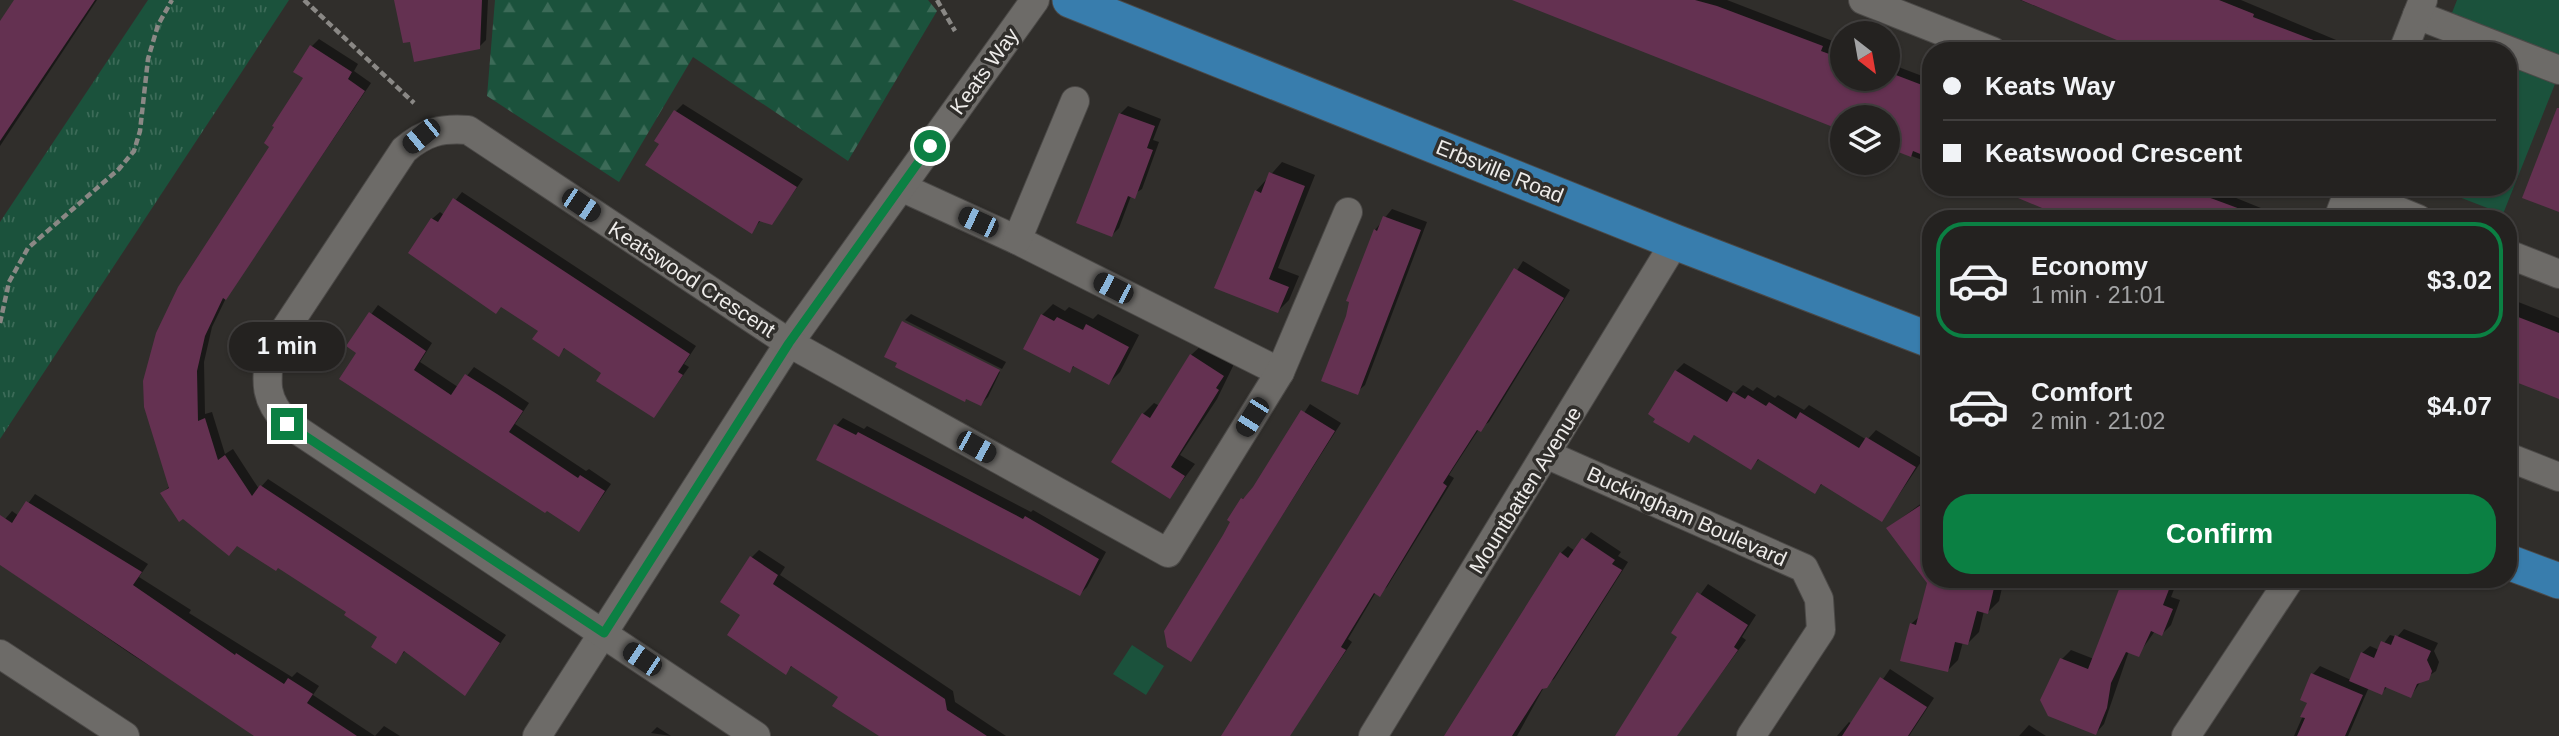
<!DOCTYPE html>
<meta charset="utf-8">
<style>
body{margin:0;font-family:Arial,sans-serif;background:#2c2a29;color:#f1f3f6;height:100vh;display:flex;flex-direction:column;font-size:26px;white-space:nowrap}
*{box-sizing:border-box;margin:0}
p{font-size:23px;color:#a3a4a5}
.icon{flex:none;width:38px;height:38px;fill:none;stroke:currentColor;stroke-width:2;stroke-linecap:round;stroke-linejoin:round}
.map{position:relative;flex:1;overflow:hidden}
.details{position:absolute;left:1922px;top:210px;width:595px;height:378px;display:flex;flex-direction:column;background:#242220;border-radius:28px;box-shadow:0 2px 5px #0004,0 0 0 2px #413f3e}
.details>*{flex:none}
.guide{position:absolute;left:1922px;top:42px;width:595px;height:154px;border-radius:28px;box-shadow:0 2px 5px #0004,0 0 0 2px #413f3e;display:grid;align-content:center;height:154px;padding:0 21px;background:#242220}
.needle{width:46px;rotate:149deg}
.buttons{position:absolute;left:1830px;top:21px;display:grid;gap:14px}
.buttons a{display:grid;place-items:center;width:70px;height:70px;border-radius:50%;background:#242220;box-shadow:0 2px 5px #0004,0 0 0 2px #413f3e;font-size:35px}
.end{position:absolute;width:32px;height:32px;margin:-16px;border:9px solid #0b8043;background:#fff;box-shadow:0 0 0 4px #fff}
.from{border-radius:50%}
.bubble{position:absolute;height:49px;border-radius:24px;background:#242220;box-shadow:0 2px 5px #0004,0 0 0 2px #413f3e;font-size:23px;font-weight:600;line-height:49px;text-align:center}
.car{position:absolute;width:21px;height:42px;margin:-21px -10px;border-radius:9px;box-shadow:0 0 5px 2px #0007;background:linear-gradient(#222 24%,#8ab4d8 0 40%,#222 0 76%,#8ab4d8 0 86%,#222 0)}
.guide b{display:flex;align-items:center;gap:24px;height:66px;font-size:26px}
.guide b+b{border-top:2px solid #413f3e}
.guide i{width:18px;height:18px;background:#f1f3f6}
ul{padding:12px 0 0;list-style:none}
li{display:flex;align-items:center;gap:21px;height:116px;margin:0 14px 10px;padding:0 7px;border:4px solid transparent;border-radius:28px}
li div{flex:1}
li b{display:block;font-size:26px}
li em{font-style:normal;font-weight:600}
li.selected{border-color:#0b8043}
li>.icon{width:63px;height:63px;stroke-width:1.5}
.button{display:flex;gap:14px;margin-top:auto;padding:14px 21px}
.button a{flex:1;height:80px;border-radius:28px;background:#0b8043;color:#fff;font-size:28px;font-weight:600;line-height:80px;text-align:center}
.map>svg:first-child{display:block}
.grass{fill:url(#grass-tufts)}
.forest{fill:url(#forest-firs)}
.green{fill:#1b523c}
.shadow{fill:#0007}
.building{fill:#643151}
.lines{fill:none;stroke-linecap:round;stroke-linejoin:round}
.minor-casing{stroke:#4b4947;stroke-width:30}
.major-casing{stroke:#4b4947;stroke-width:37}
.path{stroke:#8a8885;stroke-width:4.5;stroke-dasharray:7 3.5;stroke-linecap:butt}
.minor{stroke:#6d6b68;stroke-width:28}
.major{stroke:#387dad;stroke-width:35}
.route{stroke:#0b8043;stroke-width:9}
.labels{text-anchor:middle;dominant-baseline:central;stroke-width:7;stroke-linejoin:round;paint-order:stroke}
.street-label{font-size:21px;fill:#eeecea;stroke:#302e2b}
</style>
<div class="map">
<svg width="2559" height="736" viewBox="0 0 2559 736">
<defs>
<pattern id="grass-tufts" width="24" height="20" patternUnits="userSpaceOnUse" patternTransform="scale(1.75)"><rect width="24" height="20" fill="#1b523c"/><path d="M3 7l-1-3M5 7V3M7 7l1-3M15 17l-1-3M17 17v-4M19 17l1-3" fill="none" stroke="#3c6b58"/></pattern>
<pattern id="forest-firs" width="22" height="20" patternUnits="userSpaceOnUse" patternTransform="scale(1.75)"><rect width="22" height="20" fill="#1b523c"/><path d="M5 1l3.5 6h-7zM16 11l3.5 6h-7z" fill="#3c6b58"/></pattern>
</defs>
<rect width="100%" height="100%" fill="#302e2b"/>
<polygon class="grass" points="148,0 289,0 0,439 0,222"/>
<polygon class="forest" points="495,0 928,0 937,11 848,161 693,57 619,182 487,96"/>
<g class="green">
<polygon points="2457,0 2559,0 2559,74 2503,214 2433,187 2508,187 2508,51 2437,51"/>
<polygon points="1132,645 1164,666 1146,695 1113,674"/>
</g>
<g class="shadow">
<polygon points="16,0 97,0 0,146 0,24"/>
<polygon points="396,0 488,0 486,40 479,47 412,40"/>
<polygon points="1553,0 1727,0 1843,45 1843,79 1888,79 1888,63 1930,79 1930,163 1888,147 1888,117 1843,117"/>
<polygon points="2020,0 2241,0 2360,50 2150,51"/>
<polygon points="319,39 358,64 354,71 371,83 226,298 212,327 204,362 205,414 212,412 225,454 233,449 259,489 268,479 506,635 465,694 406,650 396,661 379,637 348,612 162,493 170,486 146,407 305,78 312,46"/>
<polygon points="683,104 803,179 772,223 761,220 751,232 661,144 676,111"/>
<polygon points="1128,106 1161,119 1153,140 1159,142 1142,189 1131,196 1119,228 1112,235 1120,114"/>
<polygon points="1282,162 1315,175 1278,268 1299,276 1289,300 1278,311 1216,287 1256,191"/>
<polygon points="1992,187 2209,187 2288,219 2073,219"/>
<polygon points="462,192 696,346 684,364 689,367 654,416 604,372 566,347 559,354 540,330 432,219 440,212 444,215"/>
<polygon points="1392,209 1427,222 1365,385 1357,392 1348,317 1375,230"/>
<polygon points="1523,261 1570,290 1489,422 1479,429 1449,475 1454,478 1387,587 1379,594 1376,592 1348,639 1352,642 1289,736 1223,736"/>
<polygon points="2508,298 2559,318 2559,397 2508,377"/>
<polygon points="1053,304 1065,311 1069,307 1093,319 1098,314 1139,335 1120,372 1109,383 1075,365 1070,371 1042,315"/>
<polygon points="378,305 432,343 420,362 458,387 474,367 505,387 529,403 515,424 586,471 589,469 611,484 579,530 348,346"/>
<polygon points="911,314 1006,362 1002,369 905,320"/>
<polygon points="904,322 1000,372 988,397 981,404 886,356"/>
<polygon points="1202,345 1234,364 1217,399 1180,455 1195,464 1170,497 1143,414 1154,403 1160,406 1191,355"/>
<polygon points="1684,363 1735,393 1743,385 1753,391 1757,387 1775,398 1778,395 1804,410 1809,405 1867,440 1876,430 1923,459 1882,520 1823,483 1814,492 1760,458 1751,468 1695,434 1689,441 1676,371"/>
<polygon points="1310,404 1341,423 1191,659 1225,536 1242,499 1251,493"/>
<polygon points="843,418 864,429 867,426 1031,512 1033,510 1106,552 1087,587 1080,594 836,426"/>
<polygon points="35,494 148,564 139,577 191,610 189,613 292,677 297,672 319,686 313,695 375,736 384,726 400,736 260,736 131,654 0,564 0,525 12,511 19,516"/>
<polygon points="1930,497 1930,571 1924,575 1888,528"/>
<polygon points="1591,532 1621,552 1618,556 1628,562 1554,679 1544,687 1517,736 1446,736 1561,553 1568,546 1575,551"/>
<polygon points="759,550 785,567 780,575 953,691 955,702 1006,736 881,736 841,697 793,665 786,672 743,615 751,558"/>
<polygon points="1930,576 1930,579 2004,579 1999,601 1988,612 1984,611 1979,632 1968,643 1963,642 1958,660 1947,671 1911,624 1921,615"/>
<polygon points="2125,579 2178,579 2171,597 2180,600 2171,625 2162,634 2155,631 2138,655 2129,651 2104,724 2096,733 2062,659 2071,650 2094,659"/>
<polygon points="1708,584 1756,615 1742,637 1746,640 1675,736 1616,736 1679,636 1673,632"/>
<polygon points="2404,629 2438,643 2434,651 2439,662 2436,671 2421,681 2411,696 2388,686 2381,693 2369,687 2348,736 2294,736 2309,702 2313,674 2320,666 2351,680 2362,653 2370,646 2379,650 2390,635 2397,637"/>
<polygon points="1890,669 1934,698 1909,736 1837,736 1849,722 1852,724"/>
<polygon points="2029,725 2046,736 2019,736"/>
<polygon points="657,727 671,736 651,733"/>
</g>
<g class="building">
<polygon points="14,0 95,0 0,141 0,21"/>
<polygon points="394,0 482,0 480,49 414,62 410,42 403,43"/>
<polygon points="1512,0 1695,0 1717,6 1823,46 1821,51 1843,59 1843,79 1888,79 1888,72 1930,88 1930,158 1913,151 1911,157 1888,148 1888,117 1843,117 1843,131"/>
<polygon points="2021,0 2219,0 2254,14 2253,17 2337,49 2143,51"/>
<polygon points="310,45 352,72 348,79 365,91 226,300 223,298 205,336 197,371 198,421 205,418 218,460 225,455 252,496 260,485 500,643 465,696 404,651 396,664 371,647 377,637 344,615 346,612 278,568 276,571 237,546 229,556 183,519 179,522 160,493 169,488 144,407 143,381 156,333 178,287 269,147 264,143 274,127 272,126 303,78 293,72"/>
<polygon points="2557,108 2559,108 2559,212 2522,198"/>
<polygon points="674,110 797,187 772,225 759,221 752,234 645,165 659,144 654,141"/>
<polygon points="1119,113 1155,126 1147,148 1153,150 1135,199 1128,196 1112,237 1076,223"/>
<polygon points="1269,172 1305,186 1269,279 1289,287 1278,313 1214,288 1255,190 1261,193"/>
<polygon points="1992,187 2181,187 2259,216 2258,219 2068,219"/>
<polygon points="453,198 690,354 678,372 683,375 654,418 596,381 601,373 564,348 559,357 532,339 538,331 501,307 496,314 408,253 431,218 438,222"/>
<polygon points="1383,216 1421,230 1358,395 1321,381 1346,316 1349,302 1346,301 1374,229 1377,231"/>
<polygon points="1514,268 1564,298 1481,432 1477,430 1443,483 1447,486 1380,597 1374,593 1341,647 1346,650 1290,736 1221,736"/>
<polygon points="369,312 426,351 414,370 451,395 465,374 497,394 523,411 509,432 578,478 580,475 605,491 579,532 547,511 545,513 339,379 356,353 346,346"/>
<polygon points="2508,313 2559,333 2559,399 2508,379"/>
<polygon points="1041,314 1054,321 1057,317 1083,330 1086,324 1129,347 1109,385 1073,366 1070,373 1023,349"/>
<polygon points="902,321 1000,370 981,406 966,399 965,402 895,367 897,363 884,357"/>
<polygon points="1190,354 1224,376 1216,388 1219,390 1171,467 1185,476 1170,499 1111,462 1142,413 1150,418"/>
<polygon points="1675,370 1727,402 1733,392 1745,399 1748,395 1766,406 1769,402 1796,419 1800,412 1859,448 1866,437 1916,467 1882,522 1821,484 1815,494 1758,459 1751,470 1694,435 1689,443 1653,422 1655,419 1648,414"/>
<polygon points="1301,410 1335,431 1191,662 1167,647 1164,631 1223,535 1230,522 1227,520 1241,498 1243,499 1253,487"/>
<polygon points="834,424 856,435 858,432 1023,519 1025,516 1099,559 1080,596 816,460"/>
<polygon points="1930,499 1930,579 1959,579 1994,588 1988,614 1977,611 1968,645 1955,642 1948,672 1900,661 1910,623 1916,625 1927,583 1886,528"/>
<polygon points="26,501 142,572 133,585 235,655 236,653 284,684 288,678 313,694 307,703 357,736 254,736 0,565 0,515 12,523"/>
<polygon points="1582,538 1615,560 1612,564 1622,570 1547,688 1542,689 1512,736 1444,736 1560,552 1568,558"/>
<polygon points="750,556 778,575 773,584 945,699 947,710 987,736 879,736 832,706 838,697 791,666 786,675 727,635 740,615 720,602"/>
<polygon points="2123,579 2173,579 2163,605 2173,609 2162,636 2151,631 2139,657 2126,652 2111,683 2107,708 2096,735 2048,716 2040,700 2060,658 2088,669"/>
<polygon points="1697,592 1748,625 1734,647 1738,650 1677,736 1615,736 1677,637 1671,633"/>
<polygon points="2395,635 2431,651 2427,660 2432,671 2429,680 2417,684 2411,698 2385,687 2382,695 2349,681 2361,652 2374,658 2381,641 2391,645"/>
<polygon points="2311,673 2363,695 2345,736 2297,736 2305,718 2300,717 2307,703 2300,700"/>
<polygon points="1880,677 1927,707 1908,736 1842,736"/>
</g>
<g class="lines">
<defs>
<g id="minor">
<polyline points="1863,0 1992,51"/>
<polyline points="2417,15 2559,70"/>
<polyline points="2403,51 2423,0"/>
<polyline points="901,187 1017,240 1280,372"/>
<polyline points="2340,187 2418,219"/>
<polyline points="2338,219 2350,187"/>
<polyline points="1017,240 1075,101"/>
<polyline points="2508,254 2559,274"/>
<polyline points="1548,455 1804,568 1819,599 1821,630 1751,736"/>
<polyline points="2508,457 2559,477"/>
<polyline points="0,654 125,736"/>
<polyline points="537,736 789,343 1035,0"/>
<path d="M756,736L287,423C264,399 266,383 270,352L404,150C425,132 441,128 468,130L789,343L1168,553L1280,372L1348,212"/>
<polyline points="1373,736 1675,242"/>
<polyline points="2186,736 2290,579"/>
</g>
<g id="major">
<polyline points="1070,0 1675,242 1930,340"/>
<polyline points="2508,562 2559,581"/>
</g>
</defs>
<use href="#minor" class="minor-casing"/>
<use href="#major" class="major-casing"/>
<g class="path">
<polyline points="304,0 414,103"/>
<polyline points="937,0 955,31"/>
<polyline points="0,323 9,282 28,248 119,169 134,151 140,131 148,59 158,25 172,0"/>
</g>
<use href="#minor" class="minor"/>
<use href="#major" class="major"/>
</g>
<g class="lines">
<polyline class="route" points="287,424 604,633 789,343 930,146"/>
</g>
<g class="labels">
<g class="street-label">
<text transform="translate(984 71) rotate(-54)">Keats Way</text>
<text transform="translate(1500 171) rotate(22)">Erbsville Road</text>
<text transform="translate(692 279) rotate(33)">Keatswood Crescent</text>
<text transform="translate(1525 490) rotate(-58)">Mountbatten Avenue</text>
<text transform="translate(1687 516) rotate(24)">Buckingham Boulevard</text>
</g>
</g>
</svg>
<div class="buttons">
<a><svg class="needle" viewBox="-14 -14 28 28"><path d="M0-13l5 13h-10z" fill="#e53935"/><path d="M0 13l5-13h-10z" fill="#a3a4a5"/></svg></a>
<a><svg class="icon" aria-label="layers" viewBox="0 0 24 24"><path d="M12 4l9 5-9 5-9-5zM3 14l9 5 9-5"/></svg></a>
</div>
<i class="end from" style="left:930px;top:146px"></i>
<i class="end" style="left:287px;top:424px"></i>
<div class="bubble" style="left:229px;top:322px;width:116px">1 min</div>
<i class="car" style="left:421px;top:136px;rotate:231deg"></i>
<i class="car" style="left:581px;top:205px;rotate:124deg"></i>
<i class="car" style="left:978px;top:222px;rotate:295deg"></i>
<i class="car" style="left:1113px;top:288px;rotate:297deg"></i>
<i class="car" style="left:1252px;top:417px;rotate:212deg"></i>
<i class="car" style="left:976px;top:447px;rotate:119deg"></i>
<i class="car" style="left:642px;top:659px;rotate:304deg"></i>
<div class="guide">
<b><i class="from"></i>Keats Way</b>
<b><i></i>Keatswood Crescent</b>
</div>
<section class="details">
<ul>
<li class="selected"><svg class="icon" aria-label="car" viewBox="0 0 24 24"><path d="M5 17H2v-5l4-1 3-4h7l3 4 3 1v5h-3M9 17h6M6 11h13"/><circle cx="7" cy="17" r="2"/><circle cx="17" cy="17" r="2"/></svg><div><b>Economy</b><p>1 min · 21:01</p></div><em>$3.02</em></li>
<li><svg class="icon" aria-label="car" viewBox="0 0 24 24"><path d="M5 17H2v-5l4-1 3-4h7l3 4 3 1v5h-3M9 17h6M6 11h13"/><circle cx="7" cy="17" r="2"/><circle cx="17" cy="17" r="2"/></svg><div><b>Comfort</b><p>2 min · 21:02</p></div><em>$4.07</em></li>
</ul>
<div class="button"><a>Confirm</a></div>
</section>
</div>
